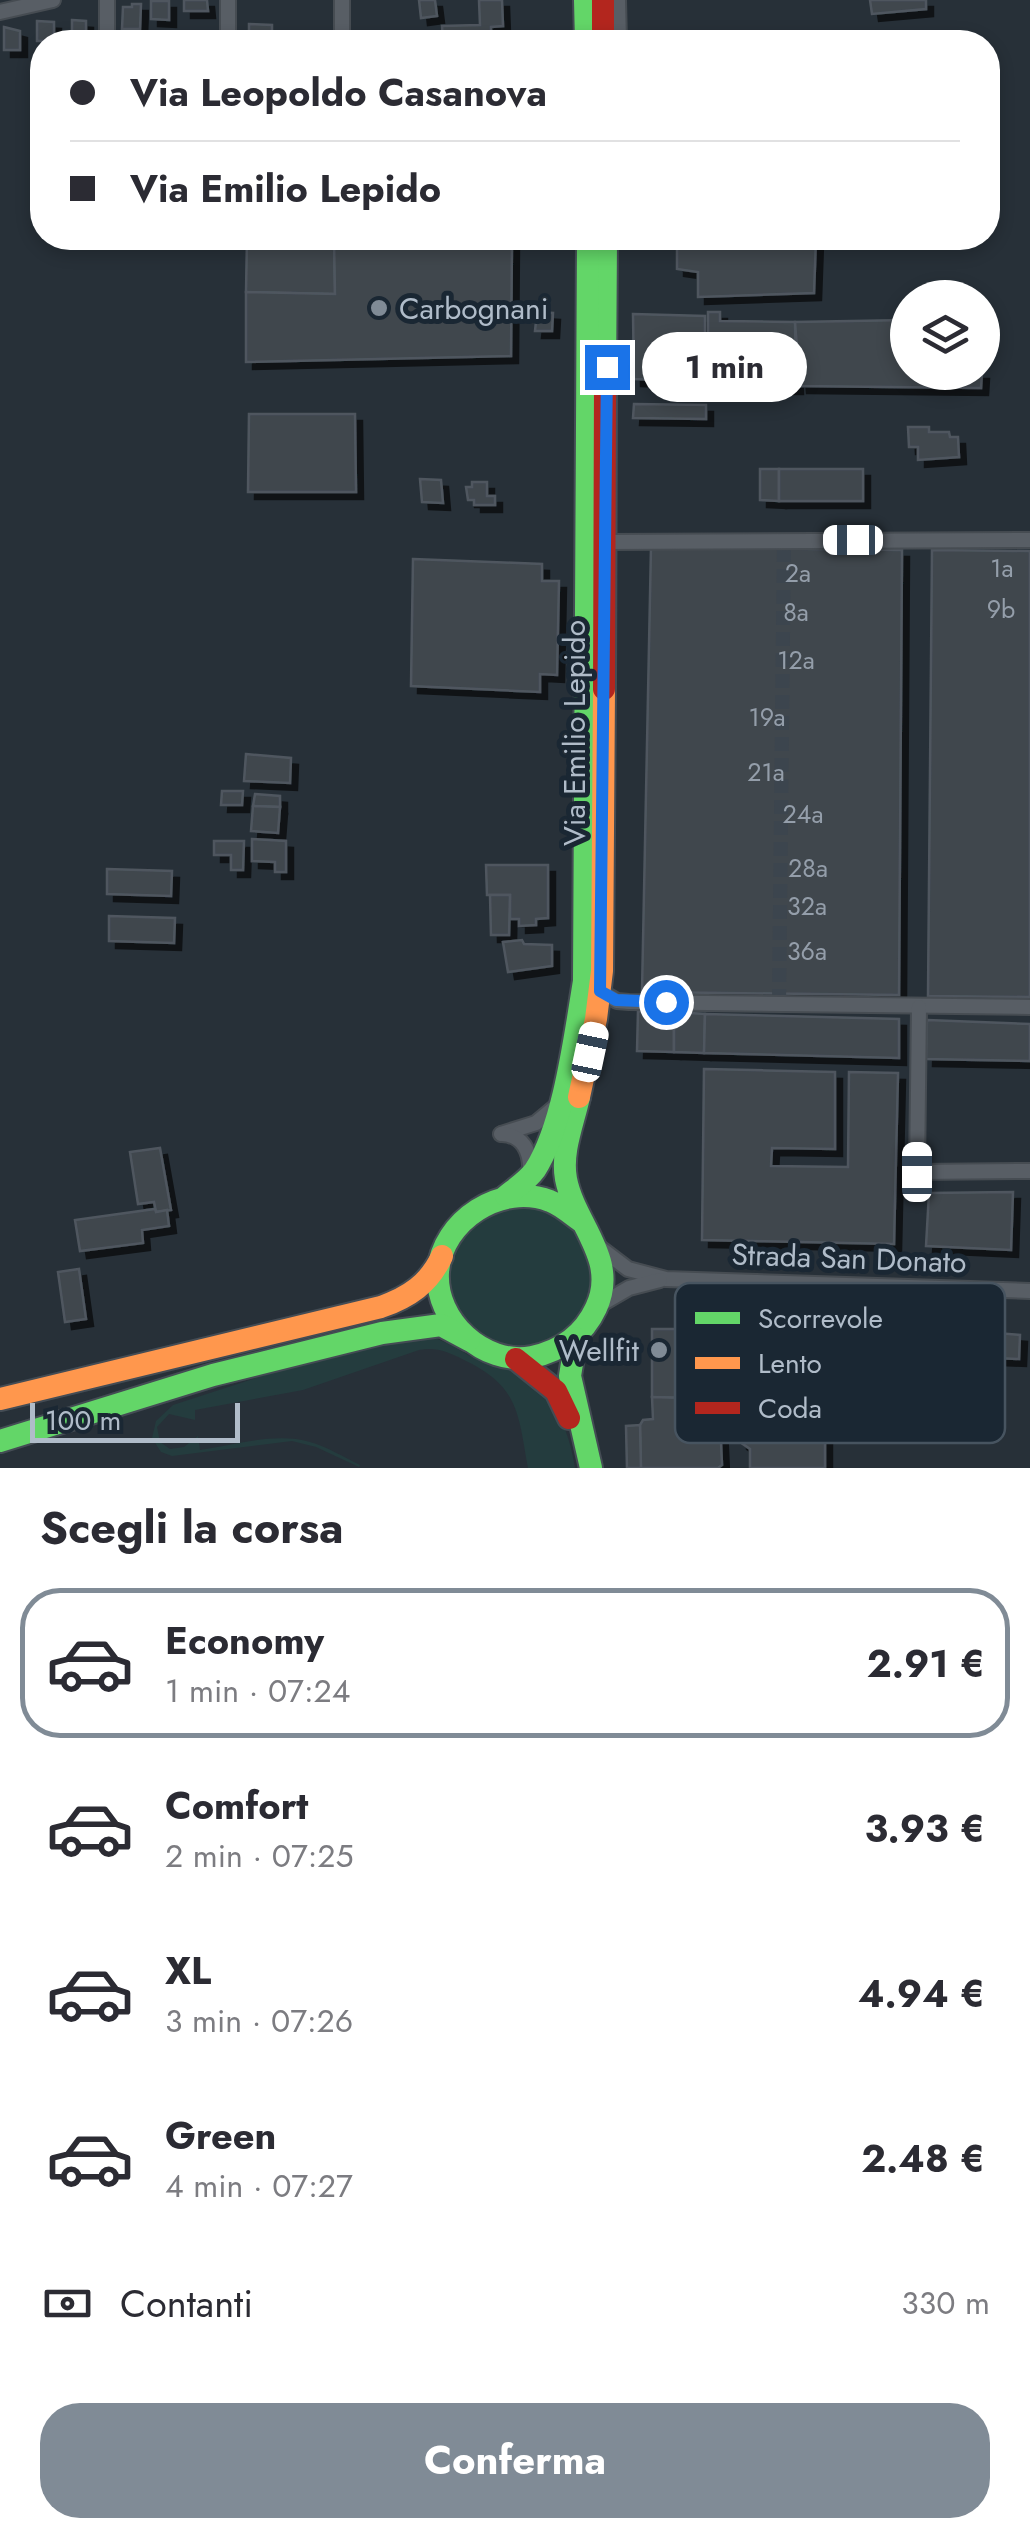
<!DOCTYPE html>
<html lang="it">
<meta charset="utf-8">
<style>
body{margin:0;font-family:Jost,sans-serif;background:#f2f2f3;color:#2b2b33;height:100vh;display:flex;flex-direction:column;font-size:38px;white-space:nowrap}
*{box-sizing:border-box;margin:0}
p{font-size:32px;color:#7c7c81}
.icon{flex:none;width:55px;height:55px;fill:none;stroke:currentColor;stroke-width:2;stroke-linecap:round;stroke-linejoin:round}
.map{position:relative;height:1468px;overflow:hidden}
.details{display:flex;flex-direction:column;background:#fff;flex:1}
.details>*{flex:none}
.guide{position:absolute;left:30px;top:30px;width:970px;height:220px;border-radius:40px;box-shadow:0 5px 15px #0003;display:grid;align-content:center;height:220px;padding:0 40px;background:#fff}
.tools{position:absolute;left:890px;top:280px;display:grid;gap:20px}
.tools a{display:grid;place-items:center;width:110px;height:110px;border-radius:50%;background:#fff;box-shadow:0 5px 15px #0003;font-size:50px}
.scale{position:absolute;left:30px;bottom:25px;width:210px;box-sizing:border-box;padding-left:10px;border:5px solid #b0bcc9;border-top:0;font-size:28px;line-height:35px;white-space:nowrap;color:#b0bcc9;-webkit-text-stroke:8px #1a2733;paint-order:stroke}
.end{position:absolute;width:45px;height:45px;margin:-22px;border:12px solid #1a73e8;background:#fff;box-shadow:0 0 0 5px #fff}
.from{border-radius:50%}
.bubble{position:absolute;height:70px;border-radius:35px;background:#fff;box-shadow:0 5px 15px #0003;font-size:32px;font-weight:700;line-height:70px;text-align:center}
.car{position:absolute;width:30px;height:60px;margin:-30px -15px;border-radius:12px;box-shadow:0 0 8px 2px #0007;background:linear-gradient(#fff 24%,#345 0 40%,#fff 0 76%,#345 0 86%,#fff 0)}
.guide b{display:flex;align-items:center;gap:35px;height:95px;font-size:38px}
.guide b+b{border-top:2px solid #e1e1e2}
.guide i{width:25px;height:25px;background:#2b2b33}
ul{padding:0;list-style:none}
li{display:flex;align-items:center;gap:30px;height:150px;margin:0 20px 15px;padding:0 20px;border:5px solid transparent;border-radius:40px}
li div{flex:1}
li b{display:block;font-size:38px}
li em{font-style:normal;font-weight:700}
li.selected{border-color:#808b96}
li>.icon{width:90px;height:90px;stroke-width:1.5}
h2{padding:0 40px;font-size:45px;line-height:120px}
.pay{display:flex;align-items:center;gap:25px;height:110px;padding:0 40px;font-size:38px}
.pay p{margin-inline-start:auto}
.button{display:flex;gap:20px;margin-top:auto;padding:20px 40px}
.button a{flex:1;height:115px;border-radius:40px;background:#808b96;color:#fff;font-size:40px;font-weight:700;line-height:115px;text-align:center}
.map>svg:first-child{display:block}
.green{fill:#243c3e}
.building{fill:#3f464e;stroke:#4f575f;stroke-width:2.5;filter:url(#shadow)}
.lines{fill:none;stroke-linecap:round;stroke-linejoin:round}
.street-tunnel{stroke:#3c454e;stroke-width:14;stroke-dasharray:14 7;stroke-linecap:butt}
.street-casing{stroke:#464c52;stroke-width:18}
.fast-casing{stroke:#444c54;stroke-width:26}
.slow-casing{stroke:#444c54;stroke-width:26}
.jam-casing{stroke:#444c54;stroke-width:26}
.street{stroke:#585e65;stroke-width:14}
.fast{stroke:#63d668;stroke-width:22}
.slow{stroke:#ff974d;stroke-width:22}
.jam{stroke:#b3261e;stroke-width:22}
.route{stroke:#1a73e8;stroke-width:12}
.poi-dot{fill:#808b96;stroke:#1a2733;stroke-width:4}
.labels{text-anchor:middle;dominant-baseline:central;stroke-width:10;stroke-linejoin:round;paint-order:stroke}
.number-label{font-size:25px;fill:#949eaa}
.poi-label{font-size:30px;fill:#b0bcc9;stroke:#1a2733;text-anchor:start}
.street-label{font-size:30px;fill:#b0bcc9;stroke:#1a2733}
.key{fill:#1a2733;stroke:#475460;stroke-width:2.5}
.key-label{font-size:28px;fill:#b0bcc9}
</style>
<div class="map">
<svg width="1030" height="1468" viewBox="0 0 1030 1468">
<defs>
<filter id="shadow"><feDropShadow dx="7" dy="7" stdDeviation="0" flood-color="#0009"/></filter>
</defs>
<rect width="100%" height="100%" fill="#273038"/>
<g class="green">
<circle cx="521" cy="1277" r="72"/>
<path d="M419,1336C441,1336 456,1349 476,1359C488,1364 502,1366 514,1372C553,1390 569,1428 575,1468H528C518,1413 519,1386 464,1360C448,1352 437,1347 419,1350L303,1390L195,1410V1420L169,1414L157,1427L160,1442L170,1449L184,1447L198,1436L200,1450C234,1445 276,1432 310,1442C327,1447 344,1457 360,1465L359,1467L316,1447L292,1441L172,1456L161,1452L152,1438L156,1421L173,1405L271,1373Z"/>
</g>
<g class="building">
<polygon points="184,0 207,0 208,11 184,11"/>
<polygon points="419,0 435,0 437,16 421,18"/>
<polygon points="479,0 502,0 503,26 491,27 491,42 443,42 442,26 480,25"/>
<polygon points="870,0 926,0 926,9 872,14"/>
<polygon points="151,1 169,1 169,20 151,19"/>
<polygon points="132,4 141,4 140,29 122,29 123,7 132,7"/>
<polygon points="72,20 86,21 86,42 72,42"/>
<polygon points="37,21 54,22 54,41 37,41"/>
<polygon points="249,24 272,25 272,42 249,42"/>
<polygon points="4,27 20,31 20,50 4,50"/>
<polygon points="405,33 439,33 440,42 405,42"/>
<polygon points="247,238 334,238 335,294 246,292"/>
<polygon points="334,238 512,238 511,356 246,362 246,292 335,294"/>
<polygon points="677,238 816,238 814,293 698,297 698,272 677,269"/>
<polygon points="537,312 553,313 552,331 535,331"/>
<polygon points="708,312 720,312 720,321 795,322 796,387 771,387 770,361 708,359"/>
<polygon points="633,314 705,316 705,382 634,379"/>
<polygon points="908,320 908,372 982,372 981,388 800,386 795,322"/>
<polygon points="634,404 706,405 706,419 633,418"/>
<polygon points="249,414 355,414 356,492 248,492"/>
<polygon points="908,427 929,427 929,432 949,432 950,437 958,437 959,457 918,460 918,447 909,447"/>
<polygon points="760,469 779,469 779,501 760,500"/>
<rect x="779" y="469" width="84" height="32"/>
<polygon points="420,479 441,480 443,503 422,502"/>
<polygon points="472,482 487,482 487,496 495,496 495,505 474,505 474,500 468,500 466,487 472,487"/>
<polygon points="651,547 902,550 899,995 642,992"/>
<polygon points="932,550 1030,551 1030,997 928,996"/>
<polygon points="413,559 542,564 542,581 559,581 557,675 540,674 540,692 411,686"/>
<polygon points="246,754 291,758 290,783 244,781"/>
<polygon points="222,791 243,791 242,805 221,805"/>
<polygon points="255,794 280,796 280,807 253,806"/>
<polygon points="253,806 280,807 278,833 251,831"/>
<polygon points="252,839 286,841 286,872 275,872 275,862 252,861"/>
<polygon points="214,841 244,841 243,870 231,870 231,855 214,855"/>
<polygon points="486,865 548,865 548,918 536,919 536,925 519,926 519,919 510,919 510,895 487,895"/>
<polygon points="107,869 172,871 171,896 107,894"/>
<polygon points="490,895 510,895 509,935 491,935"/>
<polygon points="109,916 175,918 174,943 109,941"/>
<polygon points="522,940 524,944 552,945 552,966 508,972 503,942"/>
<polygon points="638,1011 674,1012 674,1052 637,1051"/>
<polygon points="674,1012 705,1014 704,1053 674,1052"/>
<polygon points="705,1014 899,1019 899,1058 704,1053"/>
<polygon points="927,1020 1030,1024 1030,1061 926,1059"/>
<polygon points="704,1069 835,1072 835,1149 772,1148 771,1166 848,1167 849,1072 898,1073 894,1244 702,1240"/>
<polygon points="160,1148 171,1210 156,1212 154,1202 138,1204 130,1152"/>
<polygon points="1013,1192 1011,1250 926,1246 929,1193"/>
<polygon points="155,1209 156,1212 167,1210 169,1226 142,1230 143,1243 80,1251 75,1220"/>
<polygon points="79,1269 86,1319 65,1322 58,1272"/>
<polygon points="768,1314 825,1315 825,1468 750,1468 750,1449 740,1442 737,1344 750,1344 753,1326"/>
<polygon points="652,1329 737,1329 738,1432 722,1435 719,1399 652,1397"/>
<polygon points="996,1333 1020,1335 1019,1359 995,1358"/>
<polygon points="652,1397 719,1399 722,1465 718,1468 641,1468 640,1425 643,1420 653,1419"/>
<polygon points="640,1425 641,1468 627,1468 626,1426"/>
</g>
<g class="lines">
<polyline class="street-tunnel" points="779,1003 784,541"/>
<defs>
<g id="street">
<polyline points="228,0 228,42"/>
<polyline points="618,0 619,42"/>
<polyline points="0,12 53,0"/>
<polyline points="107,42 107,0"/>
<polyline points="342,42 342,0"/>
<polyline points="606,542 1030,540"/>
<polyline points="600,991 617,1001 629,1002 1030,1007"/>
<polyline points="919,1007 917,1172 1030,1171"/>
<polyline points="501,1134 536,1123 554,1108"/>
<path d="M502,1134C523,1135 531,1152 530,1171"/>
<polyline points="599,1247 628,1269 666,1279 1030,1291"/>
<polyline points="598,1306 629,1288 660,1280"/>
<polyline points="972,1428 977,1290"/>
</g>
<g id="fast">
<polyline points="585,0 586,42"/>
<polyline points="605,386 606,238"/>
<path d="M579,1097C573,1124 561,1152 566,1179C575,1225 619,1259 596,1308C584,1334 561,1351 532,1357C484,1366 435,1321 438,1272C442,1220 502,1182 550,1201C561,1205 572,1215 582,1222"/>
<path d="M506,1196C516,1188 528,1180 535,1170C564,1125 575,1035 584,981L588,238"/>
<polyline points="576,1338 570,1376 591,1468"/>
<polyline points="0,1441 213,1375 382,1333 441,1325 469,1340"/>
</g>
<g id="slow">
<polyline points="579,1097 596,1019 602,971 604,689"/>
<path d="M0,1399L381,1307C409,1297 429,1284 442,1256"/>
</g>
<g id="jam">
<polyline points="603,0 603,42"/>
<polyline points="604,689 605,386"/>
<polyline points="516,1359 556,1391 569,1418"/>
</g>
</defs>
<use href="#street" class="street-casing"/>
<use href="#fast" class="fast-casing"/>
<use href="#slow" class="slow-casing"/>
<use href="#jam" class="jam-casing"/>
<use href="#street" class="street"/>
<use href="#fast" class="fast"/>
<use href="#slow" class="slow"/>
<use href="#jam" class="jam"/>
</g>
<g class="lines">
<polyline class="route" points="607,367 600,991 616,1000 666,1002"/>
</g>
<g class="poi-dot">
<circle cx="379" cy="308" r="10"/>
<circle cx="659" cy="1350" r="10"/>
</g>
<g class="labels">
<g class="number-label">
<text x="1002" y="568">1a</text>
<text x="798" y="573">2a</text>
<text x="1001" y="609">9b</text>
<text x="796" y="612">8a</text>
<text x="796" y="660">12a</text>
<text x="767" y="717">19a</text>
<text x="766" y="772">21a</text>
<text x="803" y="814">24a</text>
<text x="808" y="868">28a</text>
<text x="807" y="906">32a</text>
<text x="807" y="951">36a</text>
</g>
<g class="poi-label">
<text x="399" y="308">Carbognani</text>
<text x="639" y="1350" text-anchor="end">Wellfit</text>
</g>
<g class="street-label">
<text transform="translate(574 733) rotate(-90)">Via Emilio Lepido</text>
<text transform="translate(849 1258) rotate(2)">Strada San Donato</text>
</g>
</g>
<rect x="675" y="1283" width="330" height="160" rx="15" class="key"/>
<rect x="695" y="1312" width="45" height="12" fill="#63d668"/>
<rect x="695" y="1357" width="45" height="12" fill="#ff974d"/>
<rect x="695" y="1402" width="45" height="12" fill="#b3261e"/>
<g class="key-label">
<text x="758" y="1328">Scorrevole</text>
<text x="758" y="1373">Lento</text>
<text x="758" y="1418">Coda</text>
</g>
</svg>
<div class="tools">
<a><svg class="icon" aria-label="layers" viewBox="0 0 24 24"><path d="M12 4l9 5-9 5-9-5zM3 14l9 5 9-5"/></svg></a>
</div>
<div class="scale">100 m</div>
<i class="end from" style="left:666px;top:1002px"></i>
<i class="end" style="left:607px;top:367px"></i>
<div class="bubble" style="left:642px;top:332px;width:165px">1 min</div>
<i class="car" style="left:853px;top:540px;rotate:270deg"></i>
<i class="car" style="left:590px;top:1052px;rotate:12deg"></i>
<i class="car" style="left:917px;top:1172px;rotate:0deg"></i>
<div class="guide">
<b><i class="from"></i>Via Leopoldo Casanova</b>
<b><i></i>Via Emilio Lepido</b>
</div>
</div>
<section class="details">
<h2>Scegli la corsa</h2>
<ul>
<li class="selected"><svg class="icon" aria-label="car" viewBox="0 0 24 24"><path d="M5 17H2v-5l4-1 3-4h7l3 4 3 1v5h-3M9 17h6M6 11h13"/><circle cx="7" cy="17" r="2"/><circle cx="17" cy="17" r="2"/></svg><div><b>Economy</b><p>1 min · 07:24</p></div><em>2.91 €</em></li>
<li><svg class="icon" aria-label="car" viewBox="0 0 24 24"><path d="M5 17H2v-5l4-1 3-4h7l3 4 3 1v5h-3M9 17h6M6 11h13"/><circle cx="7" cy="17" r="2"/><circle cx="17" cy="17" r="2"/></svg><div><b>Comfort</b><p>2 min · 07:25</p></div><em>3.93 €</em></li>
<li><svg class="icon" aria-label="car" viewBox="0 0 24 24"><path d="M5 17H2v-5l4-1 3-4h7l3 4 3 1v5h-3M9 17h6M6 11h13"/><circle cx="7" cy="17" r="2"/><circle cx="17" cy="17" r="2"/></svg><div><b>XL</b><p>3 min · 07:26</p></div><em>4.94 €</em></li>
<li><svg class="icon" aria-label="car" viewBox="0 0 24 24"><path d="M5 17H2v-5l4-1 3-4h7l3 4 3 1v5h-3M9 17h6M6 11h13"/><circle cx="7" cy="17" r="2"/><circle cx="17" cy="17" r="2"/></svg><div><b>Green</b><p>4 min · 07:27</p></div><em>2.48 €</em></li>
</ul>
<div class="pay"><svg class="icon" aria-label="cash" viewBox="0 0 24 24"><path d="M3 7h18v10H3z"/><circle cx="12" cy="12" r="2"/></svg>Contanti<p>330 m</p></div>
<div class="button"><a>Conferma</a></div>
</section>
